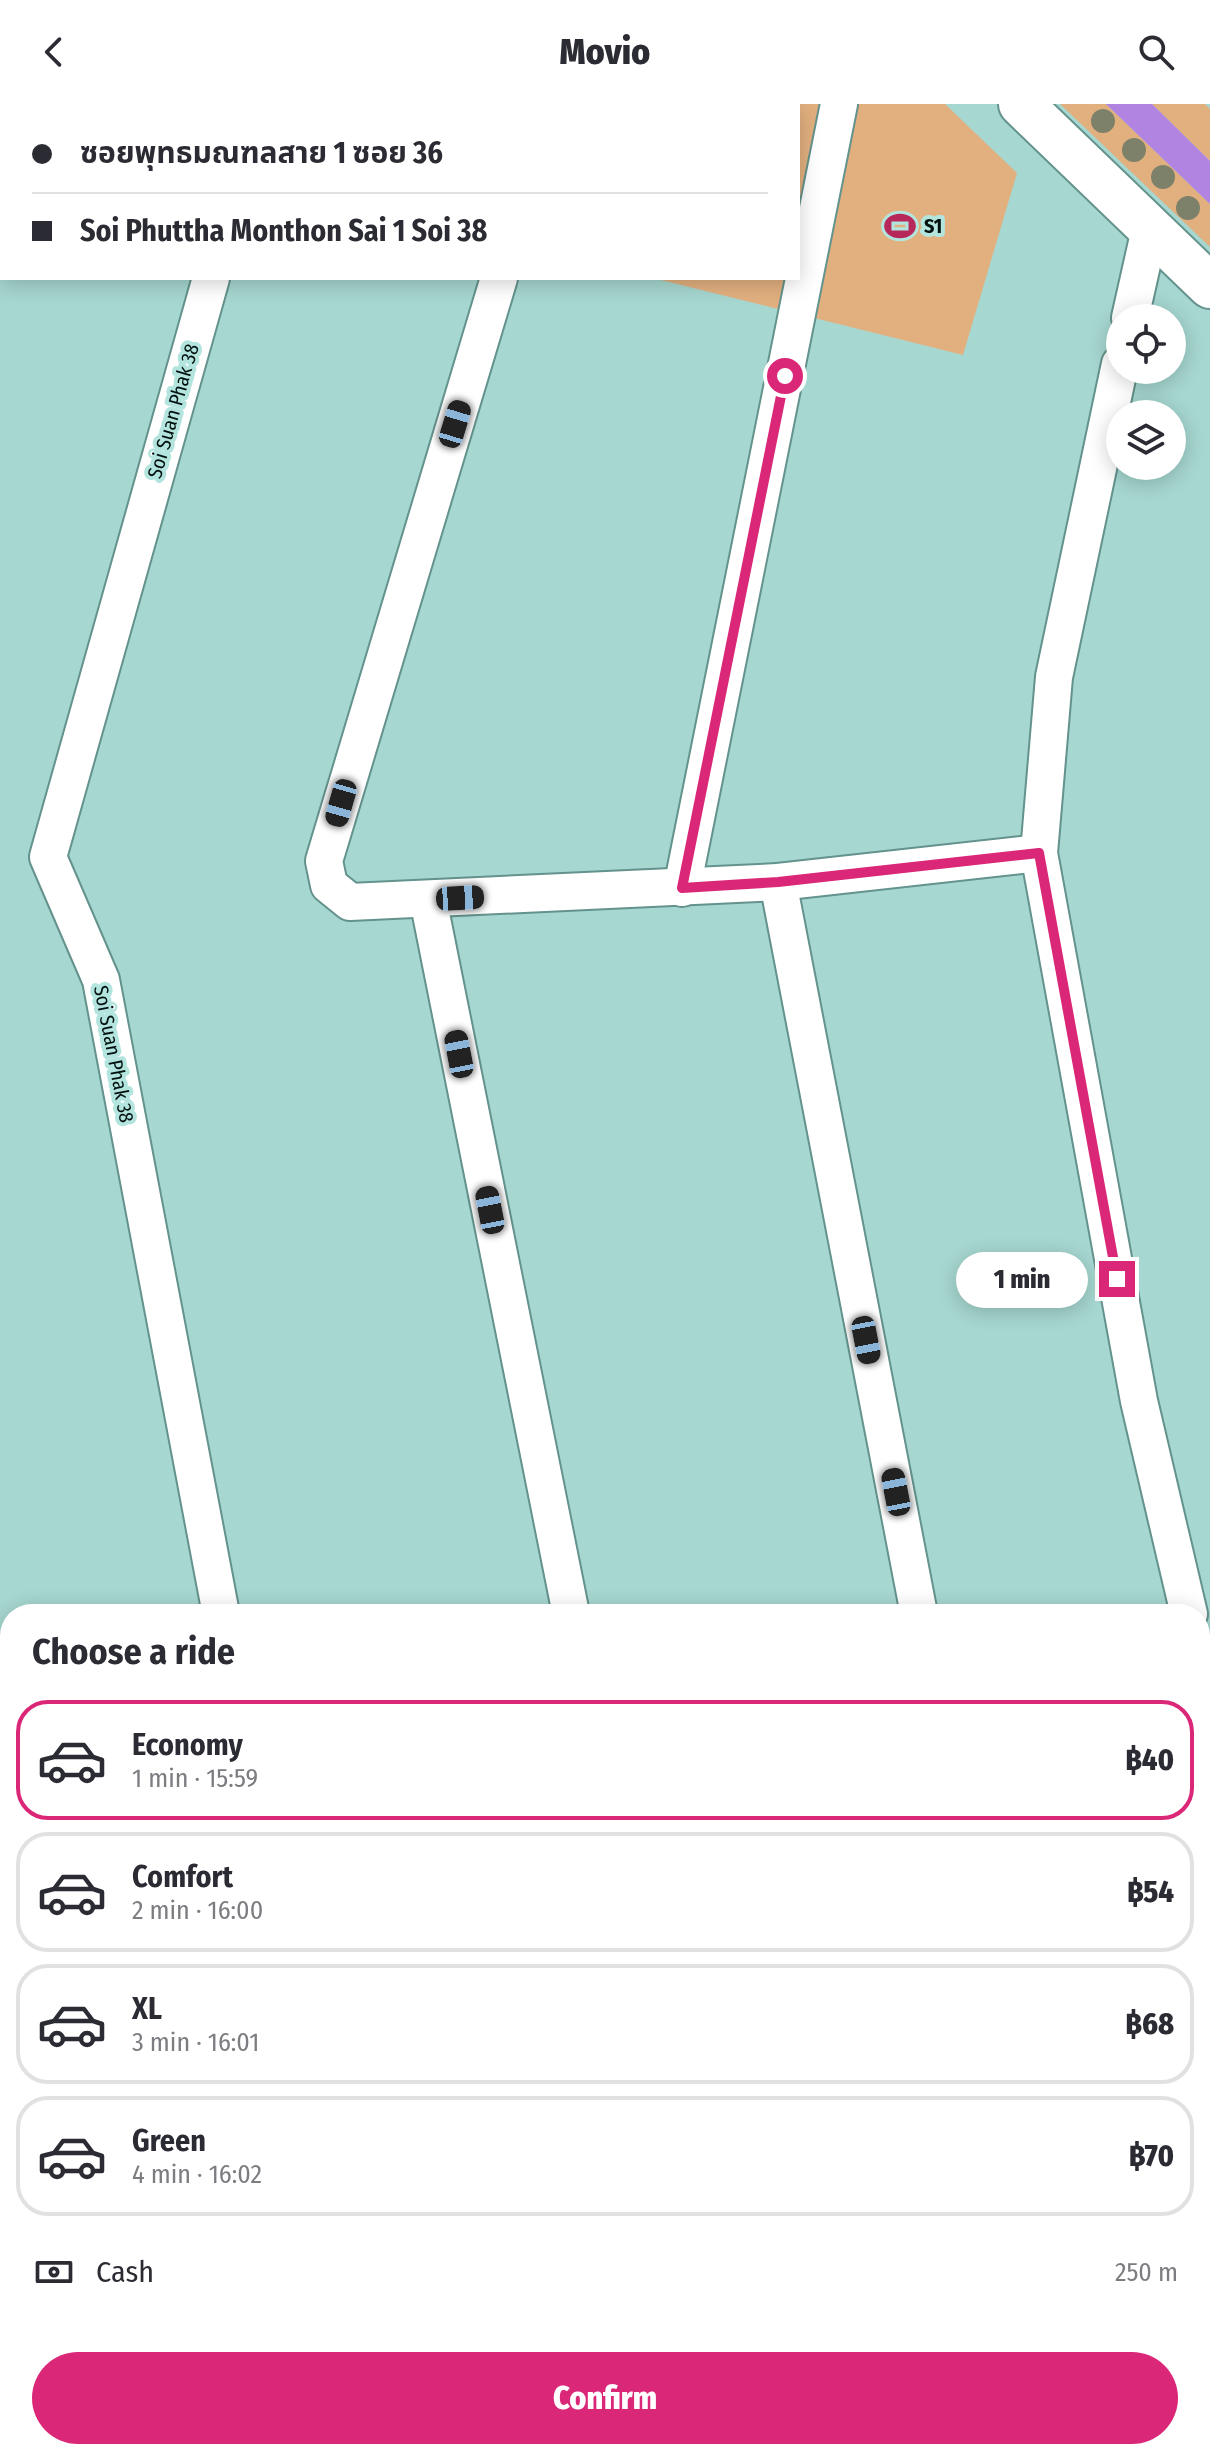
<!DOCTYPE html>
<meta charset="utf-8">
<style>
body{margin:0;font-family:"Fira Sans Condensed","Noto Sans Thai",sans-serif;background:#f2f2f3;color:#2b2b33;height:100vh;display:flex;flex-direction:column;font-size:30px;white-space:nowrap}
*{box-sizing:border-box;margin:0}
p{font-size:26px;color:#7c7c81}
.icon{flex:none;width:44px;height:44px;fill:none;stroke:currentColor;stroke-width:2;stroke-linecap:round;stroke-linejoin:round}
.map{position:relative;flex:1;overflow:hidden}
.side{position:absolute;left:0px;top:1500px;width:1210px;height:856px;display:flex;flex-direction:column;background:#fff;border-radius:32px 32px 0 0;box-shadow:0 4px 20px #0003}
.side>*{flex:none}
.hud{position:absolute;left:0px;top:0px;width:800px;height:176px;box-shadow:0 4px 20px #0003;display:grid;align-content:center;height:176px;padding:0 32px;background:#fff}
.controls{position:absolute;left:1106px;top:200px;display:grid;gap:16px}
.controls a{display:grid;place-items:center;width:80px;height:80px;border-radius:50%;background:#fff;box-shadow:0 4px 20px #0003;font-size:40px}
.end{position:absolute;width:36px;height:36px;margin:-18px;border:10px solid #db2777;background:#fff;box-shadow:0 0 0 4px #fff}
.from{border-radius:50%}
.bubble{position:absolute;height:56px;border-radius:28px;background:#fff;box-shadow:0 4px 20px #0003;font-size:26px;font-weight:800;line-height:56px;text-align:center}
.car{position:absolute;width:24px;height:48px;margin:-24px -12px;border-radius:10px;box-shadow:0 0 6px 2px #0007;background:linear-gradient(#222 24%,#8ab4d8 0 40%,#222 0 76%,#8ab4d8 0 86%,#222 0)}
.hud b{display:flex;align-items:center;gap:28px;height:76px;font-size:30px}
.hud b+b{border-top:2px solid #e1e1e2}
.hud i{width:20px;height:20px;background:#2b2b33}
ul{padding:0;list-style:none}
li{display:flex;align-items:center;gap:24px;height:120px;margin:0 16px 12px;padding:0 16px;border:4px solid #e1e1e2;border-radius:32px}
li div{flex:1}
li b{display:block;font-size:30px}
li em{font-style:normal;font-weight:800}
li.selected{border-color:#db2777}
li>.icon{width:72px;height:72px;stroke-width:1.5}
h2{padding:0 32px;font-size:36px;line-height:96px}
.pay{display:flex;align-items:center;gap:20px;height:88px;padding:0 32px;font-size:30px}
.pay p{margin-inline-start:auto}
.button{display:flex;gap:16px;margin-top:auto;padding:16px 32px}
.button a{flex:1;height:92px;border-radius:48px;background:#db2777;color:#fff;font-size:32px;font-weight:800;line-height:92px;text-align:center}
header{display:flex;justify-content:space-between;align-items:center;height:104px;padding:0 32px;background:#fff;font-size:36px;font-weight:800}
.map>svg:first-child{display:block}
.built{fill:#93cdc4}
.green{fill:#e2b07f}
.water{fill:#b184e2}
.building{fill:#84b3ac;stroke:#65948e;stroke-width:2}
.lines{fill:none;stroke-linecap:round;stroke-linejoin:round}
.lane-casing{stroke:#64928c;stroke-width:22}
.street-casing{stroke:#64928c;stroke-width:40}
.secondary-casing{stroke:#64928c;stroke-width:48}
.highway-casing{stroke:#2a7870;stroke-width:48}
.path{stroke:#577873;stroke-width:5;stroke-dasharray:6 4;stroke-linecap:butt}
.lane{stroke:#fff;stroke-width:18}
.street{stroke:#fff;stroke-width:36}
.secondary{stroke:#fff;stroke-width:44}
.highway{stroke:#40b0a4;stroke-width:44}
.rail-casing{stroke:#3c5753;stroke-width:9}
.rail{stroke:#b3e4dd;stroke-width:6;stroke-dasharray:18;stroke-linecap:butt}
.path-bridge{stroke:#577873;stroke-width:5;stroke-dasharray:6 4;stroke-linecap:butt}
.tree{fill:#7d816a}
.route{stroke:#db2777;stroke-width:10}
.labels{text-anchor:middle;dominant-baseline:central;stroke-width:8;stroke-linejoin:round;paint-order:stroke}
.poi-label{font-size:20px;font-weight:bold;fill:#01100e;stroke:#b3e4dd;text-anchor:start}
.street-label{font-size:20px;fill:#01100e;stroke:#b3e4dd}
</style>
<header><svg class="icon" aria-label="back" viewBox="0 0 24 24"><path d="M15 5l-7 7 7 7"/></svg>Movio<svg class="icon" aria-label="search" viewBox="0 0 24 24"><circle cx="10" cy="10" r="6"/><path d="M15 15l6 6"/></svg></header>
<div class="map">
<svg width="1210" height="2356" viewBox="0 0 1210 2356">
<rect width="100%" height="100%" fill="#a6d7d0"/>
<polygon class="built" points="1210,2200 1210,2356 646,2356 683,2346 1200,2346 1200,2203"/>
<g class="green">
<polygon points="674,0 945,0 1017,69 963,251 653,174 798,174 798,2"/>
<polygon points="1060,0 1106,0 1210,100 1210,143"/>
<polygon points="1152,0 1205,0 1210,5 1210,57"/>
</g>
<polygon class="water" points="1106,0 1152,0 1210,57 1210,100"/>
<polygon class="building" points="1200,1979 1210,2019 1210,2090 1201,2093 1200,2104"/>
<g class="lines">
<defs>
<g id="lane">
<polyline points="1200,1874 1210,1871"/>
<polyline points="1200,2122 1210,2119"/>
</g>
<g id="street">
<polyline points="423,0 430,2"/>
<polyline points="259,2 259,0"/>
<polyline points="211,174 48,753 101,876 221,1510"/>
<polyline points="499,174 324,757 329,781 350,798 778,778 1039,749"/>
<polyline points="1130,214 1150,125"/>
<polyline points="1120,260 1054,573 1039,749 1139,1297 1189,1510"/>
<polyline points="778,778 919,1510"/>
<polyline points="682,784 839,0"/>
<polyline points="428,795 571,1510"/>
<polyline points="1200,1558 1210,1601"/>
</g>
<g id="secondary">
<polyline points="1021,0 1210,182"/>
<polyline points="1200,2181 1210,2178"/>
<polyline points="0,2302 10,2333"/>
<polyline points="492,2356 549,2346"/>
</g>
<polyline id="highway" points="1168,2356 1210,2344"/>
</defs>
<use href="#lane" class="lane-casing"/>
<use href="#street" class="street-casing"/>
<use href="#secondary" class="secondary-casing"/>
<use href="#highway" class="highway-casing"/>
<polyline class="path" points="398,2351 398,2346"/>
<use href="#lane" class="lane"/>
<use href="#street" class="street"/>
<use href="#secondary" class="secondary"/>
<use href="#highway" class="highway"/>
<defs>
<g id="rail">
<polyline points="1200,2318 1210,2315"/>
<polyline points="1083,2356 1115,2346"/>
</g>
</defs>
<use href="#rail" class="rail-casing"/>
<use href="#rail" class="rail"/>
<polyline class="path-bridge" points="492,2346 493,2356"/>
</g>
<g class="tree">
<circle cx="1103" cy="17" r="12"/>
<circle cx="1134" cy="46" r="12"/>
<circle cx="1163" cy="73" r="12"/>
<circle cx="1188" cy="104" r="12"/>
</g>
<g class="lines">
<polyline class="route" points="785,272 682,784 778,778 1039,749 1117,1175"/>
</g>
<defs>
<symbol id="stadium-bare" viewBox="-9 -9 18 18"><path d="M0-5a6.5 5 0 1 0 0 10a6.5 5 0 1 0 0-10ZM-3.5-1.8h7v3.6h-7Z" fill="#b6285a" stroke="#b3e4dd" stroke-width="2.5" paint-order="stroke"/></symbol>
</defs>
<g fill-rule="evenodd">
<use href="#stadium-bare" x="878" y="100" width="44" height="44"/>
</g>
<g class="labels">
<g class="poi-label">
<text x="924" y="122">S1</text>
</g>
<g class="street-label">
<text transform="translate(173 307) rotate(-74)">Soi Suan Phak 38</text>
<text transform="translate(114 950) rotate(79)">Soi Suan Phak 38</text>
</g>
</g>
</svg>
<div class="controls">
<a><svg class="icon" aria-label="locate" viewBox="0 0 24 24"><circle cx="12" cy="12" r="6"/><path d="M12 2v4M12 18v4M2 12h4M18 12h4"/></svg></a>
<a><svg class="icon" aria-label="layers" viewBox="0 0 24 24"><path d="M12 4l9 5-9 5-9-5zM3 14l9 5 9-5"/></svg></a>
</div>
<i class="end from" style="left:785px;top:272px"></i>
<i class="end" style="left:1117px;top:1175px"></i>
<div class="bubble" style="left:956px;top:1148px;width:132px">1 min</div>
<i class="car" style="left:455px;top:320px;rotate:17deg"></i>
<i class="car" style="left:341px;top:699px;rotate:196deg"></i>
<i class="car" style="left:460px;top:794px;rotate:87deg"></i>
<i class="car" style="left:459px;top:950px;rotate:349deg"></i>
<i class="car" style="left:490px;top:1106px;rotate:349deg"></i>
<i class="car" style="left:866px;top:1236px;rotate:169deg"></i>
<i class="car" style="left:896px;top:1388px;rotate:349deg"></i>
<div class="hud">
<b><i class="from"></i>ซอยพุทธมณฑลสาย 1 ซอย 36</b>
<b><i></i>Soi Phuttha Monthon Sai 1 Soi 38</b>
</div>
<section class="side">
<h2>Choose a ride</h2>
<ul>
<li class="selected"><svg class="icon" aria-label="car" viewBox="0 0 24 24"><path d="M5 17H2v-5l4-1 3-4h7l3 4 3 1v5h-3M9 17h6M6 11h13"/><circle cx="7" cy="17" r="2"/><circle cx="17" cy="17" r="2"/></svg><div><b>Economy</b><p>1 min · 15:59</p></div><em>฿40</em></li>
<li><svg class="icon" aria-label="car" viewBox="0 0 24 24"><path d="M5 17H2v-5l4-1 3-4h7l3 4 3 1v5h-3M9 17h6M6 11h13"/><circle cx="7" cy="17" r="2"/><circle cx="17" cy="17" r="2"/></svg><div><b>Comfort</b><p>2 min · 16:00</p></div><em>฿54</em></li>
<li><svg class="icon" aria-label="car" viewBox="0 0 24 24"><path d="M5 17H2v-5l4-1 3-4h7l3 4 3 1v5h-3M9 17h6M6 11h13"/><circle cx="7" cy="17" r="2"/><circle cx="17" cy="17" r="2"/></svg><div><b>XL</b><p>3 min · 16:01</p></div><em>฿68</em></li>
<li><svg class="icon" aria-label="car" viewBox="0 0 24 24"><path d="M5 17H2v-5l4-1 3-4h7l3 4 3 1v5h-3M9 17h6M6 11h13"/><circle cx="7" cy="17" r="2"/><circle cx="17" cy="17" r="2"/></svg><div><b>Green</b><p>4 min · 16:02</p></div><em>฿70</em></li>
</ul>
<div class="pay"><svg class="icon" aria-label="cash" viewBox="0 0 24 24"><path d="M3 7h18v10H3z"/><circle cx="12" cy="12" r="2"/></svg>Cash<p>250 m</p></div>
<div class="button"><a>Confirm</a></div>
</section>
</div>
